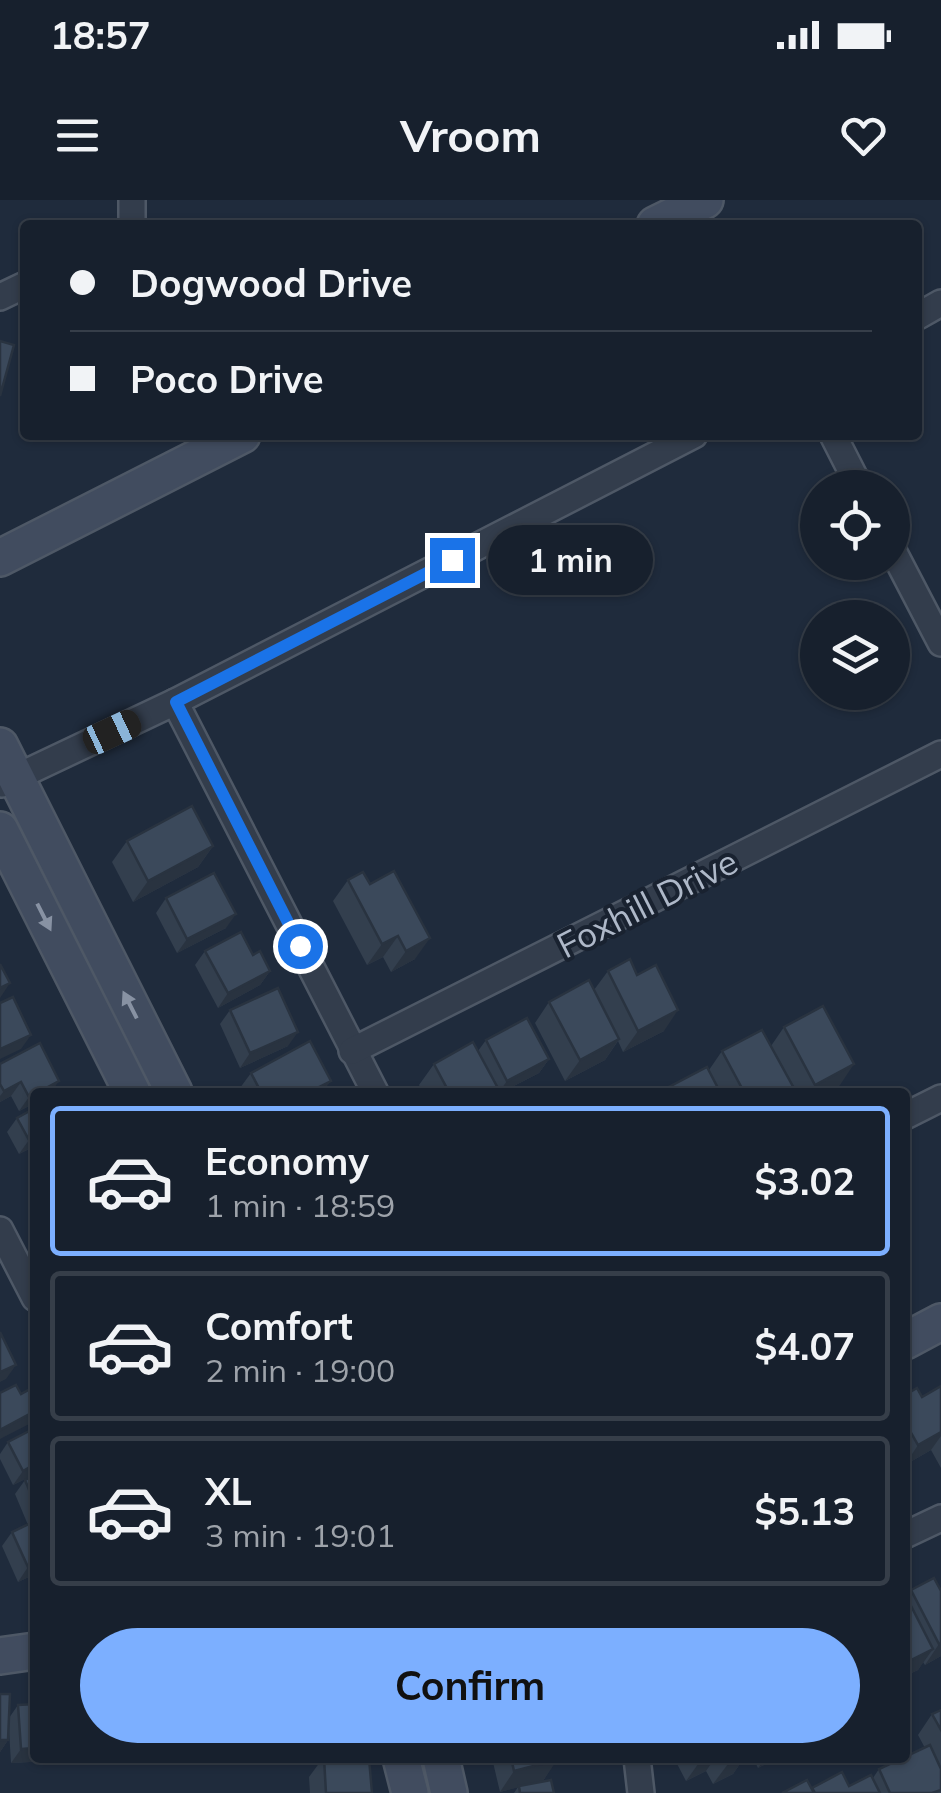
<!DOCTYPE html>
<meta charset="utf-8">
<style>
body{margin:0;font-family:Mulish,sans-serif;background:#242d39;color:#f1f3f6;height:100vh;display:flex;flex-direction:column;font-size:38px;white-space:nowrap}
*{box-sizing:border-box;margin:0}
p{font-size:32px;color:#9ea3aa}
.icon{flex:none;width:55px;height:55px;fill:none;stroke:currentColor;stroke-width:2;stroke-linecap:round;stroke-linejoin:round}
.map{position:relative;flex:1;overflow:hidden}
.details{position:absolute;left:30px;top:888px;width:880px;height:675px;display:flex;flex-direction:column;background:#17202d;border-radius:10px;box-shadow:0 2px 8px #0004,0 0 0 2px #363e49}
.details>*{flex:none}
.hud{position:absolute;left:20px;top:20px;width:902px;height:220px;border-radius:10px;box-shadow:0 2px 8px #0004,0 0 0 2px #363e49;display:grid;align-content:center;height:220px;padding:0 50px;background:#17202d}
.fabs{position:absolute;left:800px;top:270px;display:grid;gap:20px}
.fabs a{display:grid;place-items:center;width:110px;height:110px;border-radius:50%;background:#17202d;box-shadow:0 2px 8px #0004,0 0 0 2px #363e49;font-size:50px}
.end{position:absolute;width:45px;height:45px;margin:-22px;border:12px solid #1a73e8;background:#fff;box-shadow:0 0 0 5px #fff}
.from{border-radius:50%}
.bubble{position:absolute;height:70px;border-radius:35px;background:#17202d;box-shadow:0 2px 8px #0004,0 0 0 2px #363e49;font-size:32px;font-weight:700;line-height:70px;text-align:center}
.car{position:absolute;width:30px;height:60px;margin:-30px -15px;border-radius:12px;box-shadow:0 0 8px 2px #0007;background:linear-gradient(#222 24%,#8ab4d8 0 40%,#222 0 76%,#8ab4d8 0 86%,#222 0)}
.hud b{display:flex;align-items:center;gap:35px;height:95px;font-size:38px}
.hud b+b{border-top:2px solid #363e49}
.hud i{width:25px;height:25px;background:#f1f3f6}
ul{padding:18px 0 0;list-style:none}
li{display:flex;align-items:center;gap:30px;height:150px;margin:0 20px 15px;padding:0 30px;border:5px solid #363e49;border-radius:10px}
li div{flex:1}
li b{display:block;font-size:38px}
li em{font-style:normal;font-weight:700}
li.active{border-color:#7cafff}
li>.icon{width:90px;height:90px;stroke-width:1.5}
.button{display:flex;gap:20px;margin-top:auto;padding:20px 50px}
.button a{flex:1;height:115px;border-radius:60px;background:#7cafff;color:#111;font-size:40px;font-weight:700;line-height:115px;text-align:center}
.status{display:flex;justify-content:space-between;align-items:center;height:70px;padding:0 50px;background:#17202d;direction:ltr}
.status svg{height:28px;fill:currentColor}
header{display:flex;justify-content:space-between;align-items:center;height:130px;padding:0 50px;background:#17202d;font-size:45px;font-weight:700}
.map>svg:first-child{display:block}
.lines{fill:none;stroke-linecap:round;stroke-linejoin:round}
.street-casing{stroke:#4e5866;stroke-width:30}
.secondary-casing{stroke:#4e5866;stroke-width:40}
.street{stroke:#333d4c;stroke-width:25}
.secondary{stroke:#414c5f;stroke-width:35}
.wall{fill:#333f4e}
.shaded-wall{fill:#293340}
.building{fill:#3b495b;stroke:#293340;stroke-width:2.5}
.oneway{fill:#8892a3}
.route{stroke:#1a73e8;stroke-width:12}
.labels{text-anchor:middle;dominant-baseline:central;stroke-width:8;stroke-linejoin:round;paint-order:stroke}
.street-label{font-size:35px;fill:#aeb8c8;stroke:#192230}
</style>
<div class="status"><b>18:57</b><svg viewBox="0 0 49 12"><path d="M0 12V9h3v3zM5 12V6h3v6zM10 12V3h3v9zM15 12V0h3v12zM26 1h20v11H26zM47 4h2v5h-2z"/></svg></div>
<header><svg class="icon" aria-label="menu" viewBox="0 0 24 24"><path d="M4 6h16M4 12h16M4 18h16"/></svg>Vroom<svg class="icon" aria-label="heart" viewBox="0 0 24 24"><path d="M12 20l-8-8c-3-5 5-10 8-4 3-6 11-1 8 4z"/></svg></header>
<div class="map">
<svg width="941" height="1593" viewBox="0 0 941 1593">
<rect width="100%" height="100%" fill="#1f2b3c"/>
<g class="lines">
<defs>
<g id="street">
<polyline points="132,25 132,0"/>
<polyline points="0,97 25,85"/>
<polyline points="918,116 941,103"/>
<polyline points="833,235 860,288"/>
<polyline points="892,349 941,443"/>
<polyline points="175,502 375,892"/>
<polyline points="2,584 175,502 694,235"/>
<polyline points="352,851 941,554"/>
<polyline points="905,916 941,898"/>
<polyline points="0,1030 35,1098"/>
<polyline points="905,1335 941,1318"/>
<polyline points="637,1558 641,1593"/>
</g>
<g id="secondary">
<polyline points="655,25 705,0"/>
<polyline points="0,358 242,235"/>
<polyline points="0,546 174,892"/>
<polyline points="0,630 132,892"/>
<polyline points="905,1141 941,1122"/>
<polyline points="0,1456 35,1451"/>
<polyline points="401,1558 410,1593"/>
<polyline points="441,1558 449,1593"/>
</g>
</defs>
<use href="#street" class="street-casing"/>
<use href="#secondary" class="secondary-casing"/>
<use href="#street" class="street"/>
<use href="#secondary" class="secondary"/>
</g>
<g class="wall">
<polygon points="127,641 213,646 198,667 133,702 112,662"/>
<polygon points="363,672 415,759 391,772 383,757 367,765 333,701 348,680"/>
<polygon points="166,698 226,728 177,753 156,713"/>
<polygon points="205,751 253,755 270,771 260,785 218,808 195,765"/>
<polygon points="608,771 664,831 623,852 618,841 605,860 565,881 535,823 549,802 594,790"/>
<polygon points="230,810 288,846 240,868 220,824"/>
<polygon points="784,827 840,885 826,892 664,892 667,888 709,870 722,851 771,846"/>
<polygon points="486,840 549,859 539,873 502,892 423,892 419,885 434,864 478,851"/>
<polygon points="0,864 35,892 35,903 19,911 11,896 0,902"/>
<polygon points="251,873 322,892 237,892"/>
<polygon points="17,918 35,946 19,954 7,932"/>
<polygon points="941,1186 941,1268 931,1250 905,1265 905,1195 922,1197"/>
<polygon points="35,1228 35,1274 13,1285 0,1259 0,1254 8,1242"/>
<polygon points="35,1275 35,1374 18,1382 2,1346 12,1332 28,1325 15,1294 25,1280"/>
<polygon points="911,1390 941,1391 941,1456 925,1465 923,1462 918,1470 905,1476 905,1399"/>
<polygon points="0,1494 9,1518 18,1505 69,1560 11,1563 9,1530 8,1540 0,1552"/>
<polygon points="941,1510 941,1593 782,1593 849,1586 873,1578 879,1569 925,1548 918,1535 932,1514"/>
<polygon points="323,1558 369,1558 372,1593 310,1593 309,1577"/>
<polygon points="492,1558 557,1558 543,1581 554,1593 514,1593 518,1587 500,1592"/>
<polygon points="674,1558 744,1558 733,1574 713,1584 706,1571 686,1581"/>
<polygon points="753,1558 777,1558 758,1568"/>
</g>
<g class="shaded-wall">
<polygon points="213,646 198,667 133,702 148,681"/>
<polygon points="236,714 226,728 177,753 187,739"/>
<polygon points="398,736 383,757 367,765 382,744"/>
<polygon points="430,738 415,759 391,772 406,751"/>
<polygon points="270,771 260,785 218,808 228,793"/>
<polygon points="10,783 0,798 0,788"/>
<polygon points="678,810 664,831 623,852 638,831"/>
<polygon points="298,832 288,846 240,868 250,853"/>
<polygon points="31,835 21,849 0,859 0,849"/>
<polygon points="619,839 605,860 565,881 580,860"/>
<polygon points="549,859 539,873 502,892 499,892 507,881"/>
<polygon points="854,864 840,885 826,892 810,892 815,885"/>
<polygon points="59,881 51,892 37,892"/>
<polygon points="331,881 322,892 309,892"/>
<polygon points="21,882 11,896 0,902 0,896 4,891"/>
<polygon points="35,894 35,903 19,911 29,897"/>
<polygon points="35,937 35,946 19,954 29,940"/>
<polygon points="16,1165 6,1179 0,1182 0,1172"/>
<polygon points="35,1211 35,1218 33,1222 0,1239 0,1230"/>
<polygon points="941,1232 941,1236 931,1250 905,1265 918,1245"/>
<polygon points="35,1264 35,1274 13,1285 23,1271"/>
<polygon points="35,1364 35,1374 18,1382 28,1367"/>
<polygon points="941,1443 941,1456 925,1465 939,1444"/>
<polygon points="933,1449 918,1470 905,1476 905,1463"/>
<polygon points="0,1540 8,1540 0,1552"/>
<polygon points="35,1548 35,1558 71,1558 69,1560 11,1563 21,1549"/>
<polygon points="706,1558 715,1558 706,1571 686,1581 701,1560"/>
<polygon points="739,1558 744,1558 733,1574 713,1584 728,1564"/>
<polygon points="765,1558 777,1558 758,1568"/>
<polygon points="557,1560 543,1581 500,1592 514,1571"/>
</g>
<g class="building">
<polygon points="0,141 14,145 0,196"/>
<polygon points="192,606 213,646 148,681 127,641"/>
<polygon points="394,671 430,738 406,751 398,736 382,744 348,680 363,672 370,684"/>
<polygon points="214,673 236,714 187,739 166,698"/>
<polygon points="241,732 253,755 260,751 270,771 228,793 205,751"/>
<polygon points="630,759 637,775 656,765 678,810 638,831 608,771"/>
<polygon points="0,764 10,783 0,788"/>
<polygon points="589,780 619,839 580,860 549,802"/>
<polygon points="278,788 298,832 250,853 230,810"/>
<polygon points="13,797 31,835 0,849 0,803"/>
<polygon points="823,806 854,864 815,885 784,827"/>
<polygon points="527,818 549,859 507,881 486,840"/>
<polygon points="762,830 796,892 744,892 722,851"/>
<polygon points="310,841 331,881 309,892 261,892 251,873"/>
<polygon points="473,842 500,892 449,892 434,864"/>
<polygon points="40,843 59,881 29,897 21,882 4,891 0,884 0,864"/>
<polygon points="707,867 720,892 670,892 667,888"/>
<polygon points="35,908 35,937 29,940 17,918"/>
<polygon points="0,1132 16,1165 0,1172"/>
<polygon points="16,1185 21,1194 32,1188 35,1193 35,1211 0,1230 0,1193"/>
<polygon points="941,1186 941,1232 918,1245 905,1222 905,1195 917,1188 922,1197"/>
<polygon points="35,1228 35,1264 23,1271 8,1242"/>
<polygon points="35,1275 35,1304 25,1280"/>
<polygon points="35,1321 35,1364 28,1367 12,1332"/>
<polygon points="934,1378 941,1391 941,1443 939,1444 911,1390"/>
<polygon points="909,1402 933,1449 905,1463 905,1404"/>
<polygon points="0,1494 10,1494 8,1540 0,1540"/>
<polygon points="35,1504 35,1548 21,1549 18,1505"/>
<polygon points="941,1510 941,1530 932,1514"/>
<polygon points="930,1545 941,1569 941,1590 932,1593 890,1593 879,1569"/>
<polygon points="324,1558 369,1558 372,1593 326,1593"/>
<polygon points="511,1558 557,1558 557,1560 514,1571"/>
<polygon points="724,1558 739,1558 728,1564"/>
<polygon points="842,1572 849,1586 871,1575 880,1593 815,1593 812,1588"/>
<polygon points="551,1580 554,1593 520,1593 519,1586"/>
<polygon points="807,1580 814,1593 782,1593"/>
</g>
<defs><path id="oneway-solid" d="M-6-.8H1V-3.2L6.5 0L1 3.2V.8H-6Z" transform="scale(2.5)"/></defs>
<g class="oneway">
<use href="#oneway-solid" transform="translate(44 717) rotate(63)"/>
<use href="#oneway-solid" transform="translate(130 805) rotate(-117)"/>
</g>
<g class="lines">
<polyline class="route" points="300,746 176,502 452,360"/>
</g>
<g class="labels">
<g class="street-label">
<text transform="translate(647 703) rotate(-27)">Foxhill Drive</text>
</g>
</g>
</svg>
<div class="fabs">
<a><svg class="icon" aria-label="locate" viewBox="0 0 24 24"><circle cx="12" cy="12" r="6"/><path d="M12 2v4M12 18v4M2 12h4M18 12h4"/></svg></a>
<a><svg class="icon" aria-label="layers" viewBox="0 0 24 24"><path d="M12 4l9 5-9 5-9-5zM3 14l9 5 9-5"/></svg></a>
</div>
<i class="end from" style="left:300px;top:746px"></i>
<i class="end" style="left:452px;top:360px"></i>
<div class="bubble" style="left:488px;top:325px;width:165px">1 min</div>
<i class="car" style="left:112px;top:532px;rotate:65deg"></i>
<div class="hud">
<b><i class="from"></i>Dogwood Drive</b>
<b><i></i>Poco Drive</b>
</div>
<section class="details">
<ul>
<li class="active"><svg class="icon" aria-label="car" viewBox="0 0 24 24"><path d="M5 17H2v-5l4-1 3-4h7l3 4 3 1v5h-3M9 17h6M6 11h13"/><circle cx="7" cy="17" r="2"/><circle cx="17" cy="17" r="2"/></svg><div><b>Economy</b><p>1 min · 18:59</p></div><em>$3.02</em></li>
<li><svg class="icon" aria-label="car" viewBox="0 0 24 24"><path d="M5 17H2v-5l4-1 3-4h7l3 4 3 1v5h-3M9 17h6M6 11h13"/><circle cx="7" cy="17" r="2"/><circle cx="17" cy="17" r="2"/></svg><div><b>Comfort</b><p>2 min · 19:00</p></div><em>$4.07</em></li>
<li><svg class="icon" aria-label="car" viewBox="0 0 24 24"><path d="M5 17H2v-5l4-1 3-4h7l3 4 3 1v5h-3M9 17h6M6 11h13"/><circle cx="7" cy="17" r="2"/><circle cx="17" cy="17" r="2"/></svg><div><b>XL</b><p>3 min · 19:01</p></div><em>$5.13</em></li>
</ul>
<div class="button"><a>Confirm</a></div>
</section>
</div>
